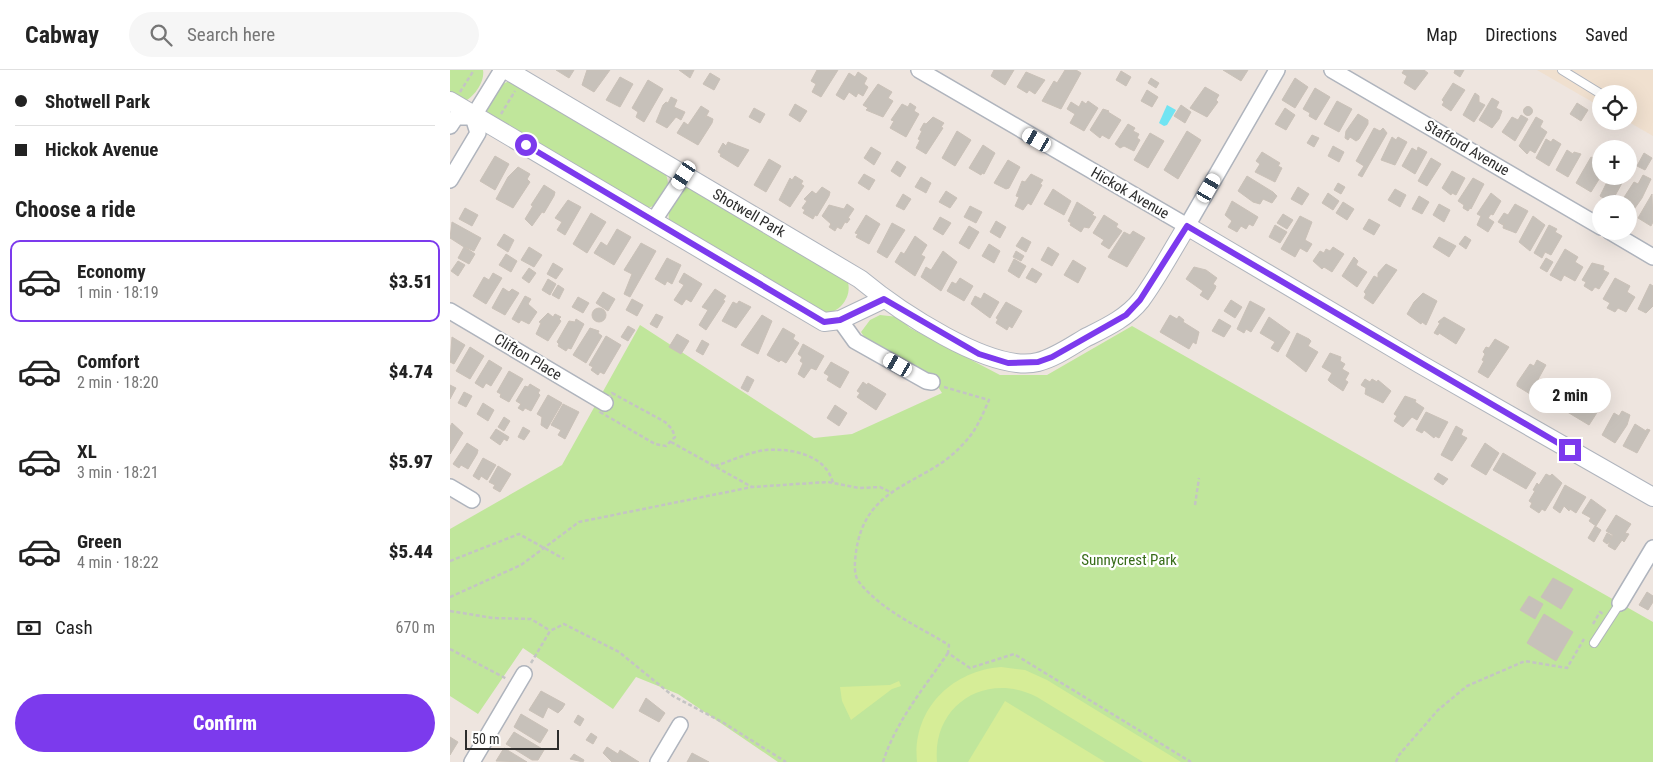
<!DOCTYPE html>
<meta charset="utf-8">
<style>
body{margin:0;font-family:"Roboto Condensed",sans-serif;background:#f6f6f6;color:#222;height:100vh;display:flex;flex-direction:column;font-size:19px;white-space:nowrap}
*{box-sizing:border-box;margin:0}
p{font-size:16px;color:#767676}
.icon{flex:none;width:28px;height:28px;fill:none;stroke:currentColor;stroke-width:2;stroke-linecap:round;stroke-linejoin:round}
.map{position:relative;flex:1;overflow:hidden}
.drawer{display:flex;flex-direction:column;background:#fff;width:450px}
.drawer>*{flex:none}
.guide{display:grid;align-content:center;height:110px;padding:0 15px;background:#fff}
.fabs{position:absolute;left:1142px;top:15px;display:grid;gap:10px}
.fabs a{display:grid;place-items:center;width:45px;height:45px;border-radius:50%;background:#fff;box-shadow:0 5px 20px #0002;font-size:25px}
.scale{position:absolute;left:15px;bottom:12px;width:94px;box-sizing:border-box;padding-left:5px;border:2px solid #2d2d2d;border-top:0;font-size:14px;line-height:18px;white-space:nowrap;color:#2d2d2d;-webkit-text-stroke:4px #fff;paint-order:stroke}
.end{position:absolute;width:22px;height:22px;margin:-11px;border:6px solid #7c3aed;background:#fff;box-shadow:0 0 0 2px #fff}
.from{border-radius:50%}
.bubble{position:absolute;height:35px;border-radius:18px;background:#fff;box-shadow:0 5px 20px #0002;font-size:16px;font-weight:800;line-height:35px;text-align:center}
.car{position:absolute;width:15px;height:30px;margin:-15px -8px;border-radius:6px;box-shadow:0 0 4px 1px #0007;background:linear-gradient(#fff 24%,#345 0 40%,#fff 0 76%,#345 0 86%,#fff 0)}
.guide b{display:flex;align-items:center;gap:18px;height:48px;font-size:19px}
.guide b+b{border-top:1px solid #e0e0e0}
.guide i{width:12px;height:12px;background:#222}
ul{padding:0;list-style:none}
li{display:flex;align-items:center;gap:15px;height:82px;margin:0 10px 8px;padding:0 5px;border:2px solid transparent;border-radius:10px}
li div{flex:1}
li b{display:block;font-size:19px}
li em{font-style:normal;font-weight:800}
li.current{border-color:#7c3aed}
li>.icon{width:45px;height:45px;stroke-width:1.5}
h2{padding:0 15px;font-size:22px;line-height:60px}
.pay{display:flex;align-items:center;gap:12px;height:55px;padding:0 15px;font-size:19px}
.pay p{margin-inline-start:auto}
.cta{display:flex;gap:10px;margin-top:auto;padding:10px 15px}
.cta a{flex:1;height:58px;border-radius:30px;background:#7c3aed;color:#fff;font-size:20px;font-weight:800;line-height:58px;text-align:center}
header{display:flex;align-items:center;gap:30px;box-sizing:border-box;height:70px;padding:0 25px;background:#fff;border-bottom:1px solid #e0e0e0}
header strong{font-size:24px}
nav{display:flex;gap:28px;margin-inline-start:auto;font-size:18px}
.search{width:350px;height:45px;background:#f6f6f6;display:flex;align-items:center;gap:12px;box-sizing:border-box;padding:0 18px;border-radius:28px;color:#767676;font-size:19px}
main{display:flex;flex:1;min-height:0}
.map>svg:first-child{display:block}
.education{fill:#f0e0cf}
.green{fill:#c0e69b}
.pitch{fill:#d6ed97}
.water{fill:#71e4f2}
.building{fill:#c7c1ba;stroke:#cac1b8}
.lines{fill:none;stroke-linecap:round;stroke-linejoin:round}
.service-casing{stroke:#afb4bd;stroke-width:10}
.minor-casing{stroke:#afb4bd;stroke-width:18}
.tertiary-casing{stroke:#afb4bd;stroke-width:20}
.path{stroke:#c4c4c4;stroke-width:2.5;stroke-dasharray:4 2.5;stroke-linecap:butt}
.service{stroke:#fff;stroke-width:8}
.minor{stroke:#fff;stroke-width:15}
.tertiary{stroke:#fff;stroke-width:18}
.route{stroke:#7c3aed;stroke-width:6}
.labels{text-anchor:middle;dominant-baseline:central;stroke-width:4.5;stroke-linejoin:round;paint-order:stroke}
.street-label{font-size:15px;fill:#2d2d2d;stroke:#fff}
.park-label{font-size:15px;fill:#386d19;stroke:#fff}
</style>
<header>
<strong>Cabway</strong>
<div class="search"><svg class="icon" aria-label="search" viewBox="0 0 24 24"><circle cx="10" cy="10" r="6"/><path d="M15 15l6 6"/></svg>Search here</div>
<nav><a>Map</a><a>Directions</a><a>Saved</a></nav>
</header>
<main>
<section class="drawer">
<div class="guide">
<b><i class="from"></i>Shotwell Park</b>
<b><i></i>Hickok Avenue</b>
</div>
<h2>Choose a ride</h2>
<ul>
<li class="current"><svg class="icon" aria-label="car" viewBox="0 0 24 24"><path d="M5 17H2v-5l4-1 3-4h7l3 4 3 1v5h-3M9 17h6M6 11h13"/><circle cx="7" cy="17" r="2"/><circle cx="17" cy="17" r="2"/></svg><div><b>Economy</b><p>1 min · 18:19</p></div><em>$3.51</em></li>
<li><svg class="icon" aria-label="car" viewBox="0 0 24 24"><path d="M5 17H2v-5l4-1 3-4h7l3 4 3 1v5h-3M9 17h6M6 11h13"/><circle cx="7" cy="17" r="2"/><circle cx="17" cy="17" r="2"/></svg><div><b>Comfort</b><p>2 min · 18:20</p></div><em>$4.74</em></li>
<li><svg class="icon" aria-label="car" viewBox="0 0 24 24"><path d="M5 17H2v-5l4-1 3-4h7l3 4 3 1v5h-3M9 17h6M6 11h13"/><circle cx="7" cy="17" r="2"/><circle cx="17" cy="17" r="2"/></svg><div><b>XL</b><p>3 min · 18:21</p></div><em>$5.97</em></li>
<li><svg class="icon" aria-label="car" viewBox="0 0 24 24"><path d="M5 17H2v-5l4-1 3-4h7l3 4 3 1v5h-3M9 17h6M6 11h13"/><circle cx="7" cy="17" r="2"/><circle cx="17" cy="17" r="2"/></svg><div><b>Green</b><p>4 min · 18:22</p></div><em>$5.44</em></li>
</ul>
<div class="pay"><svg class="icon" aria-label="cash" viewBox="0 0 24 24"><path d="M3 7h18v10H3z"/><circle cx="12" cy="12" r="2"/></svg>Cash<p>670 m</p></div>
<div class="cta"><a>Confirm</a></div>
</section>
<div class="map">
<svg width="1203" height="692" viewBox="0 0 1203 692">
<rect width="100%" height="100%" fill="#eee5df"/>
<polygon class="education" points="1087,0 1203,0 1203,66 1177,51 1179,51 1179,24 1151,24 1151,37"/>
<g class="green">
<path d="M0,0H33C35,11 25,26 15,31L0,26Z"/>
<path d="M57,12H64L215,103C224,118 210,139 193,138L37,43C37,31 46,16 57,12Z"/>
<path d="M237,117L244,118L396,208C405,223 390,245 373,243L221,155C214,142 224,123 237,117Z"/>
<polygon points="430,245 448,247 460,258 550,305 597,305 682,256 1203,552 1203,692 328,692 228,624 186,607 163,639 73,578 28,644 0,626 0,459 112,395 190,255 364,368 402,364 492,323 483,309 415,268 411,262 420,250"/>
</g>
<g class="pitch">
<path d="M551,597L575,600L597,610L731,692H693L587,627C537,601 482,634 487,692H467C462,640 501,601 551,597Z"/>
<polygon points="449,611 451,616 442,619 401,650 392,631 390,617 440,615"/>
<polygon points="555,631 655,692 518,692"/>
</g>
<polygon class="water" points="717,35 726,40 717,55 714,56 709,53"/>
<g class="building">
<polygon points="106,0 124,0 119,8"/>
<polygon points="137,0 160,0 144,22 132,15"/>
<polygon points="229,0 244,0 240,8"/>
<polygon points="367,0 388,0 371,27 362,22 366,14 361,11"/>
<polygon points="544,0 564,0 555,15 541,6"/>
<polygon points="615,0 626,0 631,3 611,39 592,31 604,11 607,13"/>
<polygon points="773,0 798,0 791,11"/>
<polygon points="954,0 974,0 978,3 965,20 954,13 957,6 952,3"/>
<polygon points="1005,0 1014,0 1010,7 1004,3"/>
<polygon points="671,1 681,7 676,16 666,10"/>
<polygon points="408,2 417,8 414,14 418,17 413,26 408,23 406,27 399,22 394,30 386,25 399,3 405,7"/>
<polygon points="576,2 595,10 585,24 579,20 577,23 567,17"/>
<polygon points="260,3 270,9 264,20 253,14"/>
<polygon points="170,7 183,14 170,37 156,30"/>
<polygon points="701,8 709,13 706,18 698,13"/>
<polygon points="845,8 858,17 845,38 832,30"/>
<polygon points="198,10 213,19 194,52 186,47 188,42 182,38"/>
<polygon points="1003,13 1015,20 1001,41 992,35 994,32 992,30"/>
<polygon points="428,14 442,22 438,28 443,31 433,47 416,40 418,38 413,35"/>
<polygon points="755,17 769,25 766,30 768,32 757,47 740,38"/>
<polygon points="865,18 880,27 866,50 859,46 860,43 853,39"/>
<polygon points="697,20 708,27 702,37 691,31"/>
<polygon points="1025,23 1029,26 1029,32 1035,35 1024,52 1013,45"/>
<polygon points="221,27 227,30 224,37 235,42 231,50 226,47 217,58 206,52 213,35 216,32 218,33"/>
<polygon points="1042,28 1049,32 1046,38 1052,41 1049,49 1042,58 1029,50"/>
<polygon points="632,31 636,34 638,31 648,38 634,61 620,53 625,44 617,39 621,32 629,37"/>
<polygon points="887,31 902,39 889,62 874,54"/>
<polygon points="460,33 466,37 464,41 469,44 456,67 440,58 444,51 441,50 452,34 458,37"/>
<polygon points="1127,33 1138,40 1131,51 1120,44"/>
<polygon points="345,34 357,41 350,52 339,45"/>
<polygon points="731,35 741,42 735,53 724,46"/>
<polygon points="251,36 259,41 255,48 257,46 263,49 262,53 248,75 227,63 234,52 238,55"/>
<circle cx="1078" cy="41" r="4.5"/>
<polygon points="304,38 315,44 310,53 299,47"/>
<polygon points="835,38 845,45 836,60 825,54"/>
<polygon points="653,39 659,41 658,42 671,50 659,69 652,65 650,68 640,60"/>
<polygon points="908,44 918,50 918,54 909,69 906,71 900,67 898,70 895,68 896,61"/>
<polygon points="1071,45 1078,49 1065,71 1052,62 1062,47 1068,50"/>
<polygon points="483,47 494,53 491,57 493,58 476,84 466,78 470,70 468,69 472,61 470,60 474,53 476,54"/>
<polygon points="1086,47 1093,51 1090,57 1097,62 1085,83 1080,80 1077,84 1069,76"/>
<polygon points="678,54 685,58 683,61 689,64 687,68 690,70 684,81 674,76 670,78 665,74"/>
<polygon points="924,58 930,61 933,58 937,63 912,107 908,105 914,96 906,91"/>
<polygon points="507,61 521,70 505,96 492,88"/>
<polygon points="737,61 751,70 728,109 714,100"/>
<polygon points="700,63 714,71 698,98 684,90"/>
<polygon points="862,65 869,68 864,77 857,73"/>
<polygon points="942,67 946,70 948,67 957,72 945,95 931,90"/>
<polygon points="1096,69 1101,72 1103,69 1111,74 1099,96 1086,88"/>
<polygon points="278,72 299,80 288,97 270,86 271,84 268,82 273,73 276,76"/>
<polygon points="533,75 545,83 534,104 532,103 531,105 519,98"/>
<polygon points="883,76 894,82 889,92 878,86"/>
<polygon points="421,77 431,83 424,95 414,88"/>
<polygon points="968,77 977,82 965,104 952,96 962,78 967,81"/>
<polygon points="1117,80 1123,84 1124,82 1131,84 1118,107 1106,100"/>
<polygon points="812,82 830,93 828,96 832,98 825,112 805,102 810,94 806,91"/>
<polygon points="1194,83 1202,88 1195,100 1187,96"/>
<polygon points="45,86 59,94 45,120 30,111"/>
<polygon points="1141,87 1151,92 1151,106 1141,122 1126,113"/>
<polygon points="981,88 991,94 977,116 968,111"/>
<polygon points="319,89 331,96 316,122 304,115"/>
<polygon points="558,90 570,97 559,118 556,119 544,113"/>
<polygon points="447,91 456,97 450,107 441,101"/>
<polygon points="68,97 80,104 77,109 80,112 63,138 46,129 58,107"/>
<polygon points="1002,101 1015,108 1006,125 1002,123 1001,125 992,118"/>
<polygon points="414,104 425,110 419,120 408,113"/>
<polygon points="581,104 593,110 590,114 592,115 581,135 578,133 573,140 565,136 569,127 566,126 572,111 575,112"/>
<polygon points="1193,105 1201,109 1192,128 1180,145 1179,134 1171,132 1184,112 1188,114"/>
<polygon points="345,106 353,111 351,114 354,116 340,137 329,130 340,108 342,110"/>
<polygon points="797,106 823,122 827,126 822,133 813,129 810,134 803,132 788,121"/>
<polygon points="471,107 481,113 476,123 465,117"/>
<polygon points="1023,108 1034,114 1021,139 1020,138 1018,141 1013,138 1014,135 1008,131"/>
<polygon points="1159,108 1163,110 1164,108 1172,113 1161,133 1150,126"/>
<polygon points="888,113 895,117 891,124 884,120"/>
<polygon points="94,115 105,122 104,126 94,143 92,142 82,156 75,149 83,136 81,135"/>
<polygon points="372,117 380,122 379,126 367,146 365,145 363,149 353,143 355,140 352,138 357,131 354,129 362,121 366,124"/>
<polygon points="848,117 859,124 852,135 841,129"/>
<polygon points="603,119 621,131 614,145 594,134"/>
<polygon points="945,119 956,125 950,137 938,130"/>
<polygon points="496,121 507,128 500,138 489,132"/>
<polygon points="878,123 889,131 883,140 872,133"/>
<polygon points="1041,123 1051,131 1043,145 1041,144 1038,148 1044,152 1038,162 1027,155 1031,146 1027,144"/>
<polygon points="453,124 461,129 454,140 446,136"/>
<polygon points="1202,124 1203,152 1201,156 1188,148"/>
<polygon points="969,126 979,132 972,144 962,139"/>
<polygon points="118,130 131,137 115,165 107,160 112,152 105,148"/>
<polygon points="782,131 808,147 803,156 799,154 796,159 791,156 787,162 778,157 782,151 775,145"/>
<polygon points="627,132 644,143 642,145 646,147 639,158 634,157 631,162 620,155 621,153 618,151"/>
<polygon points="893,132 904,139 897,150 886,143"/>
<polygon points="397,134 404,139 398,148 400,149 397,153 395,152 391,159 387,157 385,161 379,157 381,154 372,146 379,135 394,139"/>
<polygon points="989,134 1000,140 994,152 983,145"/>
<polygon points="1065,134 1078,141 1066,163 1053,158 1054,153 1053,155 1048,152 1054,143 1058,145"/>
<polygon points="520,136 532,142 526,153 514,147"/>
<polygon points="15,138 28,145 22,156 9,149"/>
<polygon points="141,143 156,152 137,183 123,174"/>
<polygon points="833,144 843,150 837,159 827,153"/>
<polygon points="416,145 430,154 419,174 406,167 408,164 405,163"/>
<polygon points="654,145 668,154 666,157 672,161 659,179 651,174 654,170 643,163"/>
<polygon points="850,146 862,152 855,170 862,174 857,182 850,178 845,187 831,179"/>
<polygon points="1083,146 1095,155 1080,181 1069,172"/>
<polygon points="490,147 501,153 493,165 483,159"/>
<polygon points="919,149 930,155 924,165 913,159"/>
<polygon points="546,151 556,157 550,168 540,162"/>
<polygon points="2,152 31,168 24,181 15,177 25,184 19,194 8,188 14,177 0,168"/>
<polygon points="442,153 455,160 437,188 427,182"/>
<polygon points="825,155 837,162 830,173 819,167"/>
<polygon points="1099,155 1107,159 1105,162 1112,166 1101,185 1095,182 1092,188 1084,183"/>
<polygon points="519,156 529,162 519,179 509,173"/>
<polygon points="167,159 181,167 164,195 144,183 151,172 157,176"/>
<polygon points="683,161 695,168 677,197 658,187 674,162 680,165"/>
<polygon points="54,164 64,170 58,182 47,175"/>
<polygon points="465,166 477,175 471,185 475,187 465,206 445,192 451,182 454,184 456,181"/>
<polygon points="1015,166 1021,170 1016,179 1009,174"/>
<polygon points="572,167 581,172 576,182 566,176"/>
<polygon points="989,167 1006,176 999,187 983,177"/>
<polygon points="191,173 206,181 180,227 174,224 182,204 174,200"/>
<polygon points="539,174 550,181 544,193 532,186"/>
<polygon points="79,177 92,185 84,197 71,190"/>
<polygon points="598,177 609,184 602,196 591,190"/>
<polygon points="883,177 894,184 882,202 874,197 872,199 863,191 870,181 874,183 876,179 880,181"/>
<polygon points="1115,179 1128,187 1125,192 1133,197 1125,211 1114,205 1111,211 1100,205"/>
<polygon points="493,181 507,192 491,221 471,207 476,197 481,200"/>
<polygon points="566,181 574,186 571,191 563,187"/>
<polygon points="56,184 67,191 61,202 49,195"/>
<polygon points="904,187 908,191 906,195 917,202 907,217 892,206"/>
<polygon points="217,188 231,195 222,214 217,211 215,215 205,209"/>
<polygon points="1096,188 1103,192 1097,202 1090,198"/>
<polygon points="564,189 576,196 569,208 558,201"/>
<polygon points="623,190 636,198 628,213 614,205"/>
<polygon points="8,191 15,195 8,206 1,201"/>
<polygon points="103,193 113,199 106,209 97,204"/>
<polygon points="1142,193 1154,196 1153,200 1159,203 1149,219 1145,217 1142,221 1134,216 1136,212 1132,210"/>
<polygon points="936,194 947,200 923,234 914,228 916,224 914,222 924,206 928,208 928,203"/>
<polygon points="744,197 756,200 767,208 763,214 766,216 765,219 758,230 750,225 753,221 736,209"/>
<polygon points="79,198 86,203 79,213 72,208"/>
<polygon points="582,198 592,204 586,213 576,208"/>
<polygon points="43,203 52,208 36,234 23,226 34,207 39,210"/>
<polygon points="234,203 252,214 241,232 236,229 232,235 224,230 234,215 229,212"/>
<polygon points="510,208 523,216 514,231 497,221 502,212 506,214"/>
<polygon points="1165,208 1180,216 1177,222 1185,227 1176,242 1168,238 1165,242 1157,238 1160,233 1153,229"/>
<polygon points="98,209 106,214 100,225 92,220"/>
<polygon points="1200,214 1203,216 1203,236 1196,243 1188,239"/>
<polygon points="108,215 114,219 109,229 102,225"/>
<polygon points="53,218 59,222 62,219 69,223 55,245 42,238"/>
<polygon points="265,219 276,226 273,230 275,231 256,260 249,255 258,240 252,237"/>
<polygon points="153,222 165,229 158,241 146,233"/>
<polygon points="534,223 549,232 540,248 521,234 525,226 531,229"/>
<polygon points="973,223 987,231 976,255 972,252 971,254 957,244 964,232"/>
<polygon points="75,226 81,229 78,234 87,242 79,254 71,250 69,253 62,249"/>
<polygon points="128,227 139,233 133,243 122,237"/>
<polygon points="182,229 193,235 187,246 176,240"/>
<polygon points="781,230 792,237 785,248 774,241"/>
<polygon points="289,231 301,237 286,258 272,251 283,232 287,234"/>
<polygon points="800,231 815,239 801,262 796,259 794,263 787,259"/>
<polygon points="556,232 572,241 562,258 559,256 557,260 546,253 548,249 546,248"/>
<circle cx="149" cy="245" r="7"/>
<polygon points="98,243 103,247 105,244 111,247 109,249 111,251 98,271 86,264 91,253 89,252"/>
<polygon points="206,244 213,247 207,258 200,254"/>
<polygon points="312,245 322,251 308,284 291,275"/>
<polygon points="720,245 727,249 729,246 734,250 733,252 749,262 746,274 743,272 739,279 710,262"/>
<polygon points="819,247 840,262 828,282 821,278 825,272 810,263"/>
<polygon points="994,247 1015,259 1006,274 989,263 988,265 984,263 990,253 988,252"/>
<polygon points="126,249 134,254 132,258 121,279 118,278 116,281 108,276 109,274 107,272 119,251 125,252"/>
<polygon points="769,249 781,256 774,267 762,261"/>
<polygon points="178,256 185,260 178,271 171,267"/>
<polygon points="140,258 149,261 148,263 152,266 136,293 123,285"/>
<polygon points="333,258 345,265 343,269 349,273 336,293 331,290 329,292 317,285"/>
<polygon points="847,263 859,269 861,271 858,276 868,282 856,302 836,286"/>
<polygon points="227,264 239,271 231,284 219,277"/>
<polygon points="156,266 171,275 154,304 150,302 148,305 141,300 143,297 139,295"/>
<polygon points="2,267 15,275 4,294 0,292"/>
<polygon points="1045,269 1059,277 1038,308 1028,302 1034,291 1032,290 1035,284 1033,282 1036,277 1039,278"/>
<polygon points="252,270 259,274 253,285 246,281"/>
<polygon points="353,274 374,286 366,300 361,298 354,308 348,304 353,293 350,291 352,287 348,284"/>
<polygon points="20,277 34,286 20,309 6,301"/>
<polygon points="880,283 891,287 890,291 895,294 892,299 899,303 895,310 898,312 893,321 880,312 878,310 882,303 872,297"/>
<polygon points="39,290 52,298 41,316 36,313 33,318 25,313"/>
<polygon points="1087,290 1096,295 1080,324 1067,316 1067,313 1080,294 1084,296"/>
<polygon points="381,292 399,302 390,318 377,310 379,306 374,303"/>
<polygon points="59,301 73,309 59,332 50,327 51,324 47,322"/>
<polygon points="297,306 304,310 298,322 291,318"/>
<polygon points="915,309 920,312 922,309 927,312 928,310 941,321 933,333 915,324 916,318 911,315"/>
<polygon points="413,312 417,315 418,313 436,324 426,340 407,327 410,323 407,321"/>
<polygon points="80,314 90,320 88,323 90,325 81,341 75,338 73,341 68,338 71,334 66,331 75,316 78,317"/>
<polygon points="0,315 6,318 0,329"/>
<polygon points="1128,316 1146,327 1142,337 1148,341 1139,355 1114,340"/>
<polygon points="14,322 22,326 16,337 8,333"/>
<polygon points="98,325 112,333 97,359 91,355 92,347 87,344"/>
<polygon points="955,326 966,330 965,332 974,338 967,350 962,347 953,357 944,351 947,346 944,344"/>
<polygon points="33,333 44,340 38,351 27,344"/>
<polygon points="113,334 129,342 115,369 108,365 111,360 101,355"/>
<polygon points="385,335 397,343 389,356 377,348"/>
<polygon points="1172,341 1180,345 1177,355 1165,373 1152,365 1164,343 1169,346"/>
<polygon points="976,342 998,352 989,368 985,366 984,368 974,360 972,363 966,360"/>
<polygon points="54,347 60,351 54,361 48,357"/>
<polygon points="2,353 13,363 0,384 0,357"/>
<polygon points="1185,354 1196,361 1197,359 1200,360 1187,383 1173,376"/>
<polygon points="1006,356 1013,360 1011,365 1017,368 1002,391 991,385"/>
<polygon points="73,357 80,361 74,370 68,367"/>
<polygon points="46,359 59,367 57,371 54,369 50,375 40,368"/>
<polygon points="17,373 28,380 27,384 18,399 11,395 9,398 3,394"/>
<polygon points="1035,373 1049,383 1036,405 1021,396"/>
<polygon points="1053,383 1086,403 1076,419 1043,400"/>
<polygon points="33,388 46,395 37,410 31,406 29,410 23,406"/>
<polygon points="48,396 61,404 50,422 43,418 45,415 39,412"/>
<polygon points="988,403 998,409 993,415 984,409"/>
<polygon points="1096,404 1100,406 1102,404 1112,413 1095,441 1092,439 1089,443 1080,437 1082,433 1079,431 1085,421 1083,420 1087,413 1089,415"/>
<polygon points="1115,415 1136,427 1126,443 1120,439 1119,441 1114,436 1110,443 1103,438"/>
<polygon points="1141,429 1156,440 1146,456 1139,451 1141,448 1132,443"/>
<polygon points="1166,445 1181,454 1175,463 1179,464 1174,472 1172,470 1165,480 1158,476 1160,472 1157,474 1153,471 1157,463 1162,466 1160,470 1163,465 1156,461"/>
<polygon points="1145,456 1151,460 1144,472 1138,468"/>
<polygon points="1103,508 1123,519 1111,539 1091,527"/>
<polygon points="1197,522 1203,526 1203,532 1198,540 1189,535"/>
<polygon points="1079,526 1093,534 1085,549 1070,540"/>
<polygon points="1094,544 1123,562 1106,591 1077,573"/>
<polygon points="91,621 115,634 112,639 108,643 98,637 93,648 79,640"/>
<polygon points="196,628 215,643 209,652 189,641"/>
<polygon points="71,644 98,660 90,673 64,657"/>
<polygon points="128,645 134,649 130,656 124,652"/>
<polygon points="64,662 94,680 88,690 82,690 56,674"/>
<polygon points="141,663 147,667 143,674 136,670"/>
<polygon points="0,667 8,672 0,685"/>
<polygon points="157,677 168,684 170,680 189,692 162,692 153,683"/>
<polygon points="54,678 77,692 46,691"/>
<polygon points="242,683 259,692 237,692"/>
<polygon points="124,684 134,690 133,692 120,689"/>
</g>
<g class="lines">
<defs>
<g id="service">
<polyline points="1112,0 1151,24"/>
<polyline points="1144,573 1170,533"/>
</g>
<g id="minor">
<polyline points="469,0 737,156 827,0"/>
<polyline points="882,0 1151,157"/>
<polyline points="0,56 6,47 23,47"/>
<polyline points="0,110 28,63 23,47 52,0"/>
<polyline points="204,150 234,105"/>
<polyline points="1159,161 1203,187"/>
<polyline points="0,241 155,333"/>
<polyline points="390,250 405,271 476,311 482,312"/>
<polyline points="0,417 22,430"/>
<polyline points="1170,533 1203,478"/>
<polyline points="22,692 74,604"/>
<polyline points="208,692 230,655"/>
</g>
<g id="tertiary">
<path d="M57,0L410,209C446,239 541,304 588,292C604,288 620,277 635,268C655,258 677,248 691,230C708,207 722,180 737,156L970,294L1203,427"/>
<polyline points="0,31 374,252 390,250 434,229"/>
</g>
</defs>
<use href="#service" class="service-casing"/>
<use href="#minor" class="minor-casing"/>
<use href="#tertiary" class="tertiary-casing"/>
<g class="path">
<polyline points="10,22 24,0"/>
<polyline points="51,44 65,21"/>
<path d="M494,317L539,330C532,346 526,361 514,373C476,417 416,411 406,482C405,491 403,504 409,512C431,540 469,557 499,575L498,583L520,598L564,584L741,692"/>
<polygon points="162,323 215,352 222,359 225,367 216,376 205,374 150,342"/>
<polyline points="221,372 302,417 378,412 409,418 430,417 440,422"/>
<path d="M265,396C281,391 299,382 316,380C342,378 376,385 383,413"/>
<polyline points="745,435 749,408"/>
<polyline points="0,491 69,464 114,489"/>
<polyline points="0,527 71,495 129,452 302,417"/>
<polyline points="0,541 43,548 81,549 99,560"/>
<polyline points="1143,554 1150,542 1153,544"/>
<polyline points="0,579 57,609"/>
<polyline points="81,593 100,561 114,554 169,582 223,626 274,653 336,692"/>
<path d="M433,692C446,651 474,618 498,583"/>
<polyline points="946,692 949,685 988,640 1017,616 1075,591 1117,598 1134,569"/>
</g>
<use href="#service" class="service"/>
<use href="#minor" class="minor"/>
<use href="#tertiary" class="tertiary"/>
</g>
<g class="lines">
<polyline class="route" points="76,75 374,252 390,250 434,229 529,284 558,293 588,292 602,287 676,245 690,230 737,156 1120,380"/>
</g>
<g class="labels">
<g class="street-label">
<text transform="translate(1017 78) rotate(30)">Stafford Avenue</text>
<text transform="translate(680 123) rotate(30)">Hickok Avenue</text>
<text transform="translate(299 143) rotate(30)">Shotwell Park</text>
<text transform="translate(78 287) rotate(31)">Clifton Place</text>
</g>
<g class="park-label">
<text x="679" y="490">Sunnycrest Park</text>
</g>
</g>
</svg>
<div class="fabs">
<a><svg class="icon" aria-label="locate" viewBox="0 0 24 24"><circle cx="12" cy="12" r="6"/><path d="M12 2v4M12 18v4M2 12h4M18 12h4"/></svg></a>
<a>+</a>
<a>−</a>
</div>
<div class="scale">50 m</div>
<i class="end from" style="left:76px;top:75px"></i>
<i class="end" style="left:1120px;top:380px"></i>
<div class="bubble" style="left:1079px;top:308px;width:82px">2 min</div>
<i class="car" style="left:587px;top:70px;rotate:300deg"></i>
<i class="car" style="left:234px;top:105px;rotate:213deg"></i>
<i class="car" style="left:759px;top:118px;rotate:30deg"></i>
<i class="car" style="left:448px;top:295px;rotate:300deg"></i>
</div>
</main>
